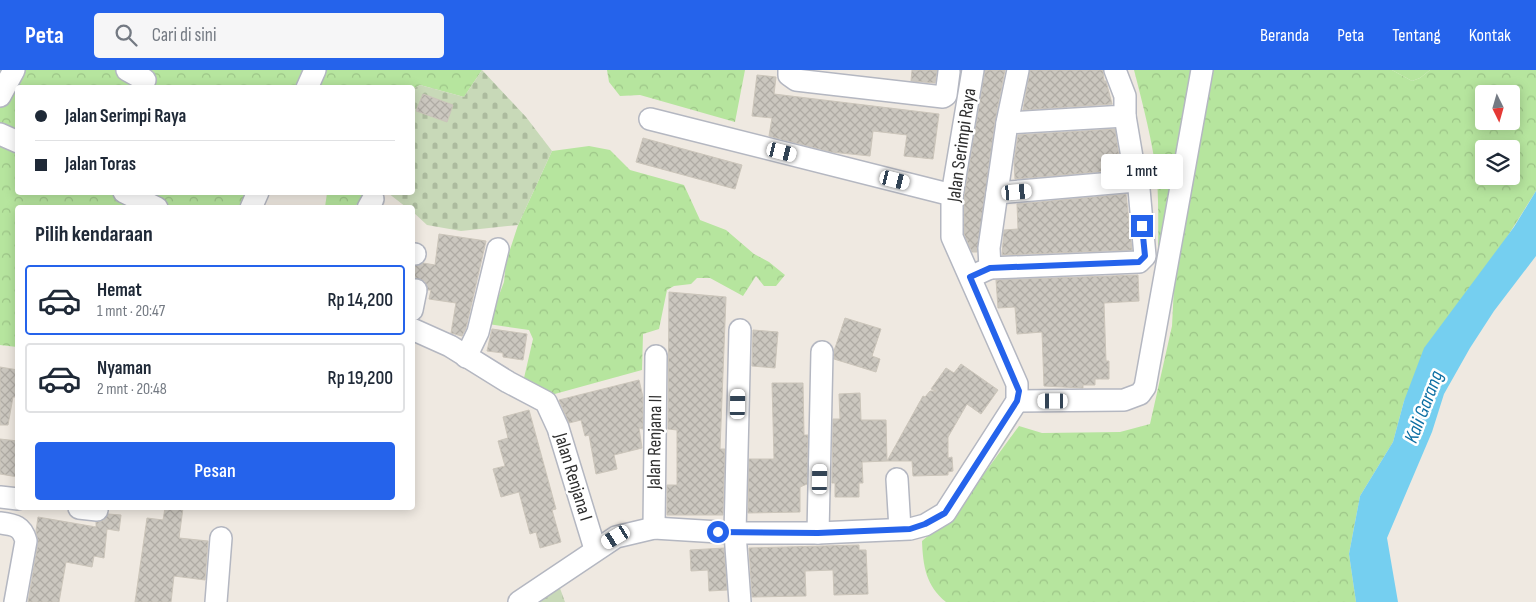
<!DOCTYPE html>
<html lang="id">
<meta charset="utf-8">
<style>
body{margin:0;font-family:"Sofia Sans Condensed",sans-serif;background:#f6f6f7;color:#1f2937;height:100vh;display:flex;flex-direction:column;font-size:19px;white-space:nowrap}
*{box-sizing:border-box;margin:0}
p{font-size:16px;color:#747a83}
.icon{flex:none;width:28px;height:28px;fill:none;stroke:currentColor;stroke-width:2;stroke-linecap:round;stroke-linejoin:round}
.map{position:relative;flex:1;overflow:hidden}
.sheet{position:absolute;left:15px;top:135px;width:400px;height:305px;display:flex;flex-direction:column;background:#fff;border-radius:5px;box-shadow:0 2px 12px #0003}
.sheet>*{flex:none}
.guide{position:absolute;left:15px;top:15px;width:400px;height:110px;border-radius:5px;box-shadow:0 2px 12px #0003;display:grid;align-content:center;height:110px;padding:0 20px;background:#fff}
.needle{width:32px;rotate:175deg}
.fabs{position:absolute;left:1475px;top:15px;display:grid;gap:10px}
.fabs a{display:grid;place-items:center;width:45px;height:45px;border-radius:5px;background:#fff;box-shadow:0 2px 12px #0003;font-size:25px}
.end{position:absolute;width:22px;height:22px;margin:-11px;border:6px solid #2563eb;background:#fff;box-shadow:0 0 0 2px #fff}
.from{border-radius:50%}
.bubble{position:absolute;height:35px;border-radius:5px;background:#fff;box-shadow:0 2px 12px #0003;font-size:16px;font-weight:600;line-height:35px;text-align:center}
.car{position:absolute;width:15px;height:30px;margin:-15px -8px;border-radius:6px;box-shadow:0 0 4px 1px #0007;background:linear-gradient(#fff 24%,#345 0 40%,#fff 0 76%,#345 0 86%,#fff 0)}
.guide b{display:flex;align-items:center;gap:18px;height:48px;font-size:19px}
.guide b+b{border-top:1px solid #e0e1e3}
.guide i{width:12px;height:12px;background:#1f2937}
ul{padding:0;list-style:none}
li{display:flex;align-items:center;gap:15px;height:70px;margin:0 10px 8px;padding:0 10px;border:2px solid #e0e1e3;border-radius:5px}
li div{flex:1}
li b{display:block;font-size:19px}
li em{font-style:normal;font-weight:600}
li.current{border-color:#2563eb}
li>.icon{width:45px;height:45px;stroke-width:1.5}
h2{padding:0 20px;font-size:22px;line-height:60px}
.button{display:flex;gap:10px;margin-top:auto;padding:10px 20px}
.button a{flex:1;height:58px;border-radius:5px;background:#2563eb;color:#fff;font-size:20px;font-weight:600;line-height:58px;text-align:center}
header{display:flex;align-items:center;gap:30px;box-sizing:border-box;height:70px;padding:0 25px;background:#2563eb;color:#fff}
header strong{font-size:24px}
nav{display:flex;gap:28px;margin-inline-start:auto;font-size:18px}
.search{width:350px;height:45px;background:#f6f6f7;display:flex;align-items:center;gap:12px;box-sizing:border-box;padding:0 18px;border-radius:5px;color:#747a83;font-size:19px}
.map>svg:first-child{display:block}
.green{fill:#b6e59e}
.forest{fill:url(#forest-crowns);fill-rule:evenodd}
.cemetery{fill:url(#cemetery-stones)}
.water{fill:#75cff0}
.building{fill:url(#building-cross-hatch);stroke:#cbc5ba}
.lines{fill:none;stroke-linecap:round;stroke-linejoin:round}
.minor-casing{stroke:#b4b7c1;stroke-width:24}
.minor{stroke:#fff;stroke-width:21}
.route{stroke:#2563eb;stroke-width:6}
.labels{text-anchor:middle;dominant-baseline:central;stroke-width:5;stroke-linejoin:round;paint-order:stroke}
.street-label{font-size:19px;fill:#2e2e2e;stroke:#fff}
.water-label{font-size:20px;font-style:italic;fill:#0d6fa3;stroke:#fff}
</style>
<header>
<strong>Peta</strong>
<div class="search"><svg class="icon" aria-label="search" viewBox="0 0 24 24"><circle cx="10" cy="10" r="6"/><path d="M15 15l6 6"/></svg>Cari di sini</div>
<nav><a>Beranda</a><a>Peta</a><a>Tentang</a><a>Kontak</a></nav>
</header>
<div class="map">
<svg width="1536" height="532" viewBox="0 0 1536 532">
<defs>
<pattern id="forest-crowns" width="20" height="18" patternUnits="userSpaceOnUse" patternTransform="scale(1.25)"><rect width="20" height="18" fill="#b6e59e"/><path d="M2 6a3 3 0 1 1 6 0M12 15a3 3 0 1 1 6 0" fill="none" stroke="#9dc588"/></pattern>
<pattern id="cemetery-stones" width="16" height="16" patternUnits="userSpaceOnUse" patternTransform="scale(1.25)"><rect width="16" height="16" fill="#c8d9b8"/><path d="M2 7V4a2 2 0 0 1 4 0v3zM10 15v-3a2 2 0 0 1 4 0v3z" fill="#acbb9e"/></pattern>
<pattern id="building-cross-hatch" width="8" height="8" patternUnits="userSpaceOnUse" patternTransform="scale(1.25)"><rect width="8" height="8" fill="#cbc7bf"/><path d="M0 0l8 8M0 8l8-8" fill="none" stroke="#afaba4"/></pattern>
</defs>
<rect width="100%" height="100%" fill="#efe9e1"/>
<polygon class="green" points="1392,0 1430,0 1420,8 1412,11"/>
<g class="forest">
<polygon points="0,0 482,0 464,27 420,15 413,19 18,18 18,122 267,123 263,137 18,138 17,277 0,275"/>
<polygon points="607,0 745,0 735,52 640,25 620,26 609,12"/>
<path d="M1134,0H1392L1412,11L1420,8L1430,0H1536V121L1404,331L1393,372L1360,426L1349,484L1356,532H946C926,516 923,496 922,471L956,442L1019,356L1042,363L1120,362L1150,354L1172,256L1174,217L1158,197C1158,168 1159,138 1157,109C1153,73 1143,35 1134,0ZM1484,24H1511V51H1484ZM1484,79H1511V106H1484Z"/>
<polygon points="589,76 610,80 630,100 684,115 700,150 726,160 754,184 769,192 785,205 776,216 764,216 756,206 743,226 710,208 697,208 691,214 674,216 667,220 659,259 643,264 642,300 551,325 524,308 533,269 529,260 488,254 504,212 506,192 518,155 552,81"/>
<polygon points="327,123 369,123 354,137 325,137"/>
</g>
<g class="cemetery">
<polygon points="482,0 526,47 552,81 518,155 461,161 427,155 413,142 412,138 406,137 388,123 412,122 413,19 420,15 464,27"/>
<polygon points="557,510 565,532 525,532"/>
</g>
<polygon class="water" points="1536,121 1536,186 1494,241 1470,278 1444,324 1432,362 1387,468 1398,532 1356,532 1349,484 1360,426 1393,372 1404,331 1424,278 1514,157"/>
<g class="building">
<polygon points="912,0 937,0 935,13 911,11"/>
<polygon points="985,0 1005,0 995,51 977,182 972,182 964,164 964,126"/>
<polygon points="1030,0 1103,0 1104,11 1106,11 1112,34 1023,40"/>
<polygon points="757,5 776,7 774,24 939,44 933,89 904,86 907,65 873,61 870,86 831,82 769,66 772,48 752,46"/>
<polygon points="423,24 453,35 447,52 416,41"/>
<polygon points="1115,59 1121,100 1015,109 1014,92 1018,65"/>
<polygon points="643,68 742,95 735,119 636,92"/>
<polygon points="1126,124 1132,180 1002,185 1004,160 1018,159 1017,134"/>
<polygon points="439,164 486,171 466,258 462,266 451,263 456,233 429,229 431,220 428,220 425,211 412,208 412,196 423,193 435,195"/>
<polygon points="1138,205 1139,231 1104,233 1106,291 1109,291 1109,309 1095,309 1095,315 1083,315 1083,318 1044,316 1042,262 1017,264 1015,237 998,238 996,210"/>
<polygon points="669,222 726,227 720,379 725,379 723,445 667,445 667,415 677,415 677,360 668,359"/>
<polygon points="845,248 881,259 872,286 880,289 876,302 834,289 834,281"/>
<polygon points="492,259 527,264 523,290 503,287 503,283 487,281"/>
<polygon points="753,260 778,262 775,298 752,296"/>
<polygon points="961,294 998,320 981,344 967,334 948,367 948,388 952,387 953,401 948,402 948,405 913,406 912,391 887,391 923,326 925,327 930,321 936,321 931,319 946,298 954,303"/>
<polygon points="0,297 18,300 18,327 13,327 8,355 0,355"/>
<polygon points="639,310 643,327 643,359 639,358 642,378 614,385 617,399 596,404 589,365 585,366 581,350 569,353 559,330"/>
<polygon points="772,313 803,313 804,365 808,365 807,414 800,417 800,442 748,443 749,389 774,389"/>
<polygon points="860,323 861,350 886,350 887,391 862,392 863,413 859,413 859,427 835,427 835,413 832,413 833,349 840,349 839,324"/>
<polygon points="529,340 556,439 552,440 561,472 540,478 536,462 530,464 519,422 501,427 493,399 505,396 498,371 508,368 503,347"/>
<polygon points="0,369 18,371 18,407 0,404"/>
<polygon points="165,438 183,438 179,468 208,471 205,510 174,506 171,532 135,532 147,448 163,450"/>
<polygon points="108,444 121,445 119,461 107,459 104,488 94,486 92,497 66,492 59,532 28,532 38,473 36,461 38,447 96,457 96,452 102,451"/>
<polygon points="859,475 859,480 866,480 868,524 834,525 833,500 805,501 806,526 752,527 749,478"/>
<polygon points="724,478 727,520 709,521 708,500 691,501 690,480"/>
</g>
<g class="lines">
<defs>
<g id="minor">
<polyline points="127,0 145,10"/>
<polyline points="789,0 789,5 796,10 943,27 946,25 949,2"/>
<polyline points="307,18 315,0"/>
<polyline points="0,26 14,0"/>
<polyline points="1125,46 1136,111"/>
<polyline points="650,49 952,125"/>
<polyline points="1007,53 1125,46 1125,26 1115,0"/>
<polyline points="0,64 18,72"/>
<polyline points="124,122 157,138"/>
<polyline points="251,138 258,122"/>
<polyline points="368,138 373,129"/>
<polyline points="412,184 415,184"/>
<polyline points="990,198 1139,192 1145,186 1139,119 1136,111 997,123"/>
<polyline points="977,204 990,198 989,178 1007,53 1018,0"/>
<polyline points="412,240 416,220"/>
<polyline points="412,259 450,276 508,312 546,332 558,358 595,479"/>
<polyline points="740,260 735,463 740,532"/>
<polyline points="466,287 478,262 498,179"/>
<polyline points="1017,331 1124,330 1140,324 1145,317 1202,0"/>
<polyline points="897,409 900,459"/>
<polyline points="0,427 18,429"/>
<polyline points="79,438 97,440"/>
<path d="M0,453C15,455 22,456 26,471L15,532"/>
<polyline points="654,458 656,286"/>
<polyline points="818,463 822,282"/>
<polyline points="216,532 221,468"/>
<polyline points="519,532 616,467 654,458 735,463 818,463 910,459 925,455 945,443 1017,331 1017,314 952,167 952,125 973,0"/>
</g>
</defs>
<use href="#minor" class="minor-casing"/>
<use href="#minor" class="minor"/>
</g>
<g class="lines">
<polyline class="route" points="718,462 818,463 910,459 925,454 945,443 1017,331 1019,321 970,207 990,198 1139,192 1145,186 1142,156"/>
</g>
<g class="labels">
<g class="street-label">
<text transform="translate(962 75) rotate(-82)">Jalan Serimpi Raya</text>
<text transform="translate(655 372) rotate(-89)">Jalan Renjana II</text>
<text transform="translate(573 407) rotate(73)">Jalan Renjana I</text>
</g>
<g class="water-label">
<text transform="translate(1424 337) rotate(-69)">Kali Garang</text>
</g>
</g>
</svg>
<div class="fabs">
<a><svg class="needle" viewBox="-14 -14 28 28"><path d="M0-13l5 13h-10z" fill="#e53935"/><path d="M0 13l5-13h-10z" fill="#747a83"/></svg></a>
<a><svg class="icon" aria-label="layers" viewBox="0 0 24 24"><path d="M12 4l9 5-9 5-9-5zM3 14l9 5 9-5"/></svg></a>
</div>
<i class="end from" style="left:718px;top:462px"></i>
<i class="end" style="left:1142px;top:156px"></i>
<div class="bubble" style="left:1101px;top:84px;width:82px">1 mnt</div>
<i class="car" style="left:782px;top:82px;rotate:104deg"></i>
<i class="car" style="left:895px;top:110px;rotate:104deg"></i>
<i class="car" style="left:1017px;top:122px;rotate:85deg"></i>
<i class="car" style="left:1053px;top:331px;rotate:270deg"></i>
<i class="car" style="left:738px;top:334px;rotate:1deg"></i>
<i class="car" style="left:820px;top:409px;rotate:1deg"></i>
<i class="car" style="left:616px;top:467px;rotate:239deg"></i>
<div class="guide">
<b><i class="from"></i>Jalan Serimpi Raya</b>
<b><i></i>Jalan Toras</b>
</div>
<section class="sheet">
<h2>Pilih kendaraan</h2>
<ul>
<li class="current"><svg class="icon" aria-label="car" viewBox="0 0 24 24"><path d="M5 17H2v-5l4-1 3-4h7l3 4 3 1v5h-3M9 17h6M6 11h13"/><circle cx="7" cy="17" r="2"/><circle cx="17" cy="17" r="2"/></svg><div><b>Hemat</b><p>1 mnt · 20:47</p></div><em>Rp 14,200</em></li>
<li><svg class="icon" aria-label="car" viewBox="0 0 24 24"><path d="M5 17H2v-5l4-1 3-4h7l3 4 3 1v5h-3M9 17h6M6 11h13"/><circle cx="7" cy="17" r="2"/><circle cx="17" cy="17" r="2"/></svg><div><b>Nyaman</b><p>2 mnt · 20:48</p></div><em>Rp 19,200</em></li>
</ul>
<div class="button"><a>Pesan</a></div>
</section>
</div>
